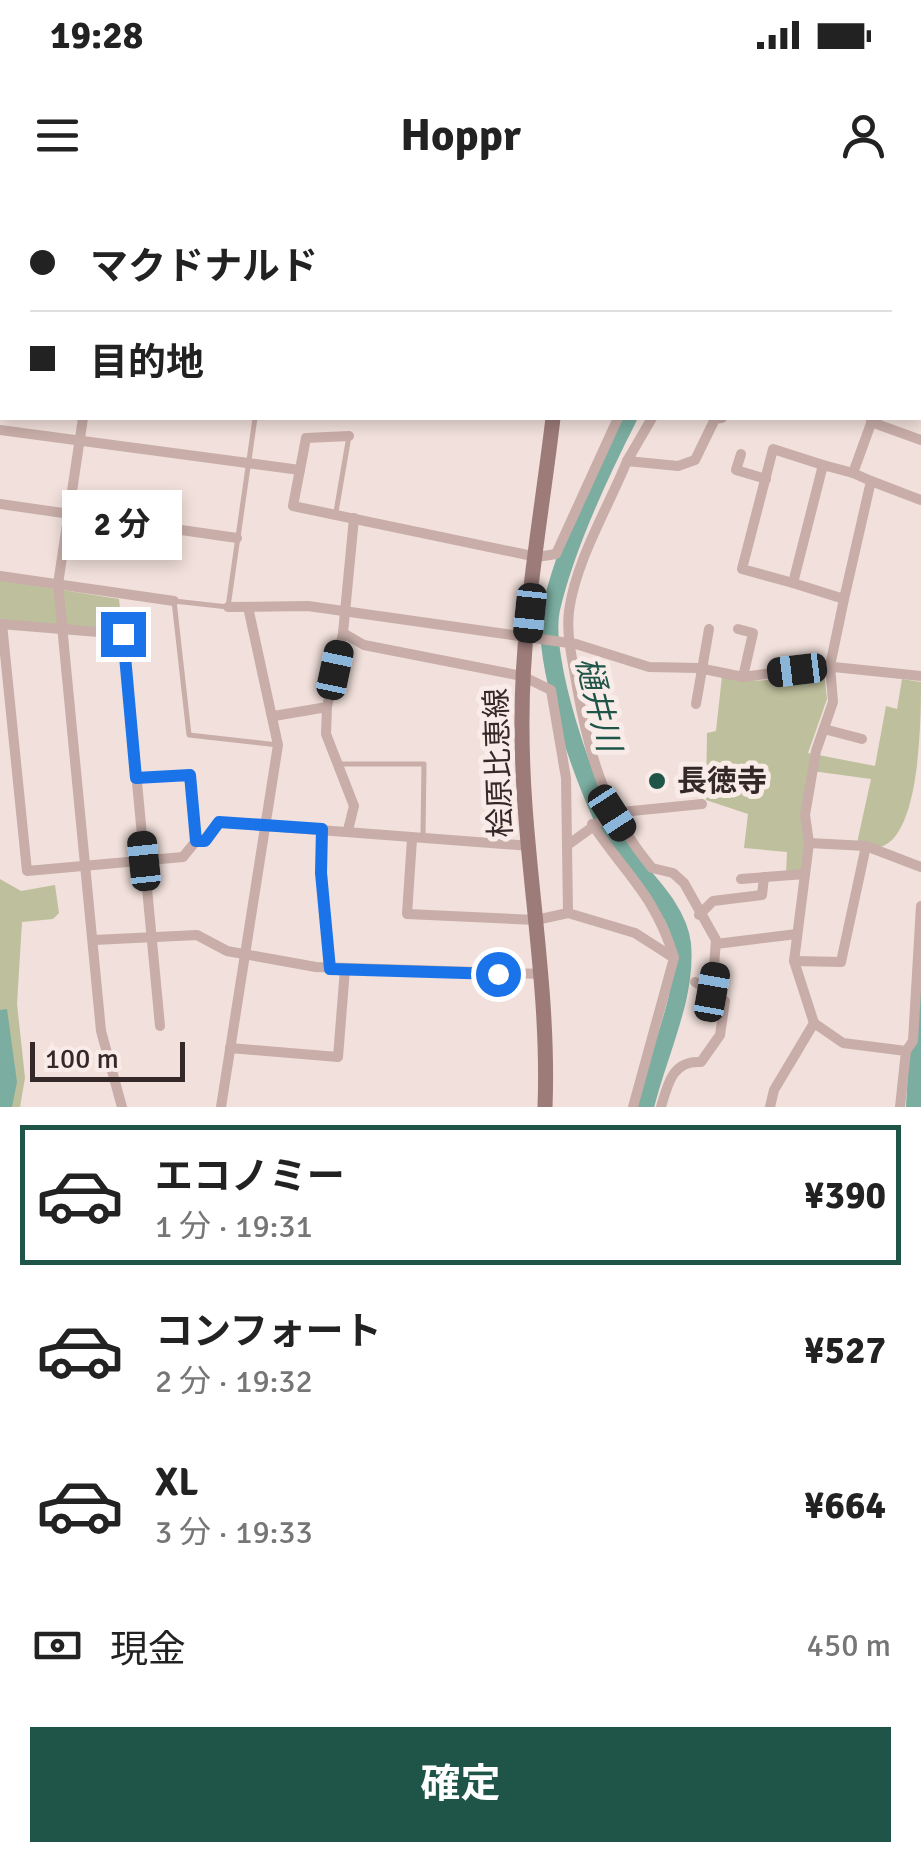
<!DOCTYPE html>
<html lang="ja">
<meta charset="utf-8">
<style>
body{margin:0;font-family:Signika,"Noto Sans JP",sans-serif;background:#f2f2f2;color:#222;height:100vh;display:flex;flex-direction:column;font-size:38px;white-space:nowrap}
*{box-sizing:border-box;margin:0}
p{font-size:32px;color:#767676}
.icon{flex:none;width:55px;height:55px;fill:none;stroke:currentColor;stroke-width:2;stroke-linecap:round;stroke-linejoin:round}
.map{position:relative;height:907px;overflow:hidden}
.details{display:flex;flex-direction:column;background:#fff;flex:1}
.details>*{flex:none}
.banner{position:absolute;left:0px;top:0px;width:922px;height:220px;box-shadow:0 5px 15px #0003;display:grid;align-content:center;height:220px;padding:0 30px;background:#fff}
.scale{position:absolute;left:30px;bottom:25px;width:155px;box-sizing:border-box;padding-left:10px;border:5px solid #352828;border-top:0;font-size:28px;line-height:35px;white-space:nowrap;color:#352828;-webkit-text-stroke:8px #f9ece8;paint-order:stroke}
.end{position:absolute;width:45px;height:45px;margin:-22px;border:12px solid #1a73e8;background:#fff;box-shadow:0 0 0 5px #fff}
.from{border-radius:50%}
.bubble{position:absolute;height:70px;border-radius:0px;background:#fff;box-shadow:0 5px 15px #0003;font-size:32px;font-weight:700;line-height:70px;text-align:center}
.car{position:absolute;width:30px;height:60px;margin:-30px -15px;border-radius:12px;box-shadow:0 0 8px 2px #0007;background:linear-gradient(#222 24%,#8ab4d8 0 40%,#222 0 76%,#8ab4d8 0 86%,#222 0)}
.banner b{display:flex;align-items:center;gap:35px;height:95px;font-size:38px}
.banner b+b{border-top:2px solid #e0e0e0}
.banner i{width:25px;height:25px;background:#222}
ul{padding:18px 0 0;list-style:none}
li{display:flex;align-items:center;gap:30px;height:140px;margin:0 20px 15px;padding:0 10px;border:5px solid transparent;border-radius:0px}
li div{flex:1}
li b{display:block;font-size:38px}
li em{font-style:normal;font-weight:700}
li.current{border-color:#1f5549}
li>.icon{width:90px;height:90px;stroke-width:1.5}
.pay{display:flex;align-items:center;gap:25px;height:110px;padding:0 30px;font-size:38px}
.pay p{margin-inline-start:auto}
.primary-button{display:flex;gap:20px;margin-top:auto;padding:20px 30px}
.primary-button a{flex:1;height:115px;border-radius:0px;background:#1f5549;color:#fff;font-size:40px;font-weight:700;line-height:115px;text-align:center}
.status{display:flex;justify-content:space-between;align-items:center;height:70px;padding:0 50px;background:#fff;direction:ltr}
.status svg{height:28px;fill:currentColor}
header{display:flex;justify-content:space-between;align-items:center;height:130px;padding:0 30px;background:#fff;font-size:45px;font-weight:700}
.map>svg:first-child{display:block}
.green{fill:#bebf9c}
.water{fill:#7bada0}
.lines{fill:none;stroke-linecap:round;stroke-linejoin:round}
.river{stroke:#7bada0;stroke-width:18}
.lane{stroke:#c8ada8;stroke-width:5}
.street{stroke:#c8ada8;stroke-width:10}
.secondary{stroke:#9c7b79;stroke-width:15}
.route{stroke:#1a73e8;stroke-width:12}
.poi-dot{fill:#1f5549;stroke:#f9ece8;stroke-width:4}
.labels{text-anchor:middle;dominant-baseline:central;stroke-width:10;stroke-linejoin:round;paint-order:stroke}
.street-label{font-size:30px;fill:#352828;stroke:#f9ece8}
.poi-label{font-size:30px;font-weight:bold;fill:#352828;stroke:#f9ece8;text-anchor:start}
.water-label{font-size:32px;font-style:italic;fill:#1f5549;stroke:#f9ece8}
</style>
<div class="status"><b>19:28</b><svg viewBox="0 0 49 12"><path d="M0 12V9h3v3zM5 12V6h3v6zM10 12V3h3v9zM15 12V0h3v12zM26 1h20v11H26zM47 4h2v5h-2z"/></svg></div>
<header><svg class="icon" aria-label="menu" viewBox="0 0 24 24"><path d="M4 6h16M4 12h16M4 18h16"/></svg>Hoppr<svg class="icon" aria-label="person" viewBox="0 0 24 24"><circle cx="12" cy="8" r="4"/><path d="M4 21q1-7 8-7t8 7"/></svg></header>
<div class="map">
<svg width="921" height="907" viewBox="0 0 921 907">
<rect width="100%" height="100%" fill="#f1e0db"/>
<g class="green">
<polygon points="0,380 119,399 122,429 0,422"/>
<path d="M809,471L824,472L827,499L808,553L875,566L886,506L897,509L902,479L921,482C921,522 921,677 857,643L871,579L812,571L805,674L786,675L787,652L744,648L748,614L706,600L707,533L716,531L722,476C754,484 778,481 809,471Z"/>
<polygon points="0,679 21,691 55,685 59,713 53,719 22,722 17,804 25,878 20,907 0,907"/>
</g>
<polygon class="water" points="7,809 17,882 12,907 0,907 0,810"/>
<g class="lines">
<g class="river">
<polyline points="855,2 857,0"/>
<path d="M628,218C600,273 565,348 551,409C540,459 586,590 612,636C632,670 677,702 682,744C687,798 657,855 645,907"/>
<polyline points="915,907 921,796"/>
</g>
<g class="lane">
<polyline points="286,2 286,0"/>
<polyline points="355,2 355,0"/>
<polyline points="255,218 228,407 174,401 189,535 278,545"/>
<polyline points="336,312 349,236"/>
<polyline points="341,564 424,564 423,635"/>
<polyline points="322,632 330,766"/>
<polyline points="199,641 205,641 219,622 266,626"/>
</g>
<g class="street">
<polyline points="112,2 113,0"/>
<polyline points="670,2 670,0"/>
<polyline points="842,2 844,0"/>
<polyline points="877,2 879,0"/>
<polyline points="0,86 2,86"/>
<polyline points="920,136 921,134"/>
<polyline points="0,159 2,159"/>
<polyline points="83,218 58,384 101,831 122,907"/>
<polyline points="873,218 853,273 823,265 793,383 844,399 830,466 833,502 816,551 805,615 809,643 794,761 814,823 843,843 906,851 900,907"/>
<polyline points="871,222 921,240"/>
<polyline points="0,230 300,270"/>
<polyline points="349,236 306,238 293,306 537,357 556,354 618,218"/>
<polyline points="741,254 736,270 766,279"/>
<polyline points="627,261 652,218"/>
<polyline points="871,281 921,300"/>
<polyline points="0,304 237,338"/>
<polyline points="0,376 174,401"/>
<polyline points="793,383 742,369 773,249 823,265"/>
<polyline points="844,399 871,281 853,273"/>
<polyline points="228,407 308,406 576,444 649,467 699,468 743,477 824,466 921,476"/>
<polyline points="0,424 123,434 160,826"/>
<polyline points="2,424 27,671 183,657 196,641 190,575 136,578"/>
<polyline points="738,429 753,433 743,477"/>
<polyline points="343,433 364,445 522,476 551,490 566,578 568,713"/>
<polyline points="696,504 709,429"/>
<polyline points="274,516 327,507"/>
<polyline points="824,529 862,539"/>
<path d="M592,624C627,676 654,694 674,757"/>
<polyline points="267,626 530,646"/>
<polyline points="348,630 354,606 326,534 327,507 343,433 354,318"/>
<polyline points="412,639 407,714 536,720 568,713 635,733 674,758 633,907"/>
<polyline points="809,643 866,646"/>
<polyline points="569,644 612,613 702,604"/>
<polyline points="741,679 805,674"/>
<polyline points="699,715 713,701 762,695 764,677"/>
<polyline points="94,740 197,735 227,751 316,767 543,774"/>
<polyline points="716,744 797,734"/>
<polyline points="794,761 841,762 866,646 921,667"/>
<polyline points="695,782 712,792"/>
<polyline points="230,848 338,857 345,769"/>
<polyline points="906,851 913,841 921,706"/>
<polyline points="221,907 278,545 248,407"/>
<path d="M661,907C668,883 673,860 701,862L720,835L725,801L712,792L716,740L684,683L673,673L652,668C606,613 589,556 577,487C573,462 566,436 569,411C576,360 608,308 627,261L678,266L695,260L715,219L722,218"/>
<polyline points="770,907 774,890 814,823"/>
</g>
<g class="secondary">
<polyline points="576,2 576,0"/>
<polyline points="0,11 2,11"/>
<path d="M545,907C550,780 522,655 522,528C521,425 541,320 553,218"/>
</g>
</g>
<g class="lines">
<polyline class="route" points="123,434 136,578 190,575 196,641 205,641 219,622 322,629 321,673 330,769 498,774"/>
</g>
<circle class="poi-dot" cx="657" cy="581" r="10"/>
<g class="labels">
<g class="street-label">
<text transform="translate(499 563) rotate(-92)">桧原比恵線</text>
</g>
<g class="poi-label">
<text x="677" y="581">長徳寺</text>
</g>
<g class="water-label">
<text transform="translate(598 504) rotate(76)">樋井川</text>
</g>
</g>
</svg>
<div class="scale">100 m</div>
<i class="end from" style="left:498px;top:774px"></i>
<i class="end" style="left:123px;top:434px"></i>
<div class="bubble" style="left:62px;top:290px;width:120px">2 分</div>
<i class="car" style="left:530px;top:413px;rotate:186deg"></i>
<i class="car" style="left:335px;top:470px;rotate:12deg"></i>
<i class="car" style="left:797px;top:470px;rotate:263deg"></i>
<i class="car" style="left:612px;top:613px;rotate:147deg"></i>
<i class="car" style="left:144px;top:661px;rotate:354deg"></i>
<i class="car" style="left:712px;top:792px;rotate:10deg"></i>
<div class="banner">
<b><i class="from"></i>マクドナルド</b>
<b><i></i>目的地</b>
</div>
</div>
<section class="details">
<ul>
<li class="current"><svg class="icon" aria-label="car" viewBox="0 0 24 24"><path d="M5 17H2v-5l4-1 3-4h7l3 4 3 1v5h-3M9 17h6M6 11h13"/><circle cx="7" cy="17" r="2"/><circle cx="17" cy="17" r="2"/></svg><div><b>エコノミー</b><p>1 分 · 19:31</p></div><em>¥390</em></li>
<li><svg class="icon" aria-label="car" viewBox="0 0 24 24"><path d="M5 17H2v-5l4-1 3-4h7l3 4 3 1v5h-3M9 17h6M6 11h13"/><circle cx="7" cy="17" r="2"/><circle cx="17" cy="17" r="2"/></svg><div><b>コンフォート</b><p>2 分 · 19:32</p></div><em>¥527</em></li>
<li><svg class="icon" aria-label="car" viewBox="0 0 24 24"><path d="M5 17H2v-5l4-1 3-4h7l3 4 3 1v5h-3M9 17h6M6 11h13"/><circle cx="7" cy="17" r="2"/><circle cx="17" cy="17" r="2"/></svg><div><b>XL</b><p>3 分 · 19:33</p></div><em>¥664</em></li>
</ul>
<div class="pay"><svg class="icon" aria-label="cash" viewBox="0 0 24 24"><path d="M3 7h18v10H3z"/><circle cx="12" cy="12" r="2"/></svg>現金<p>450 m</p></div>
<div class="primary-button"><a>確定</a></div>
</section>
